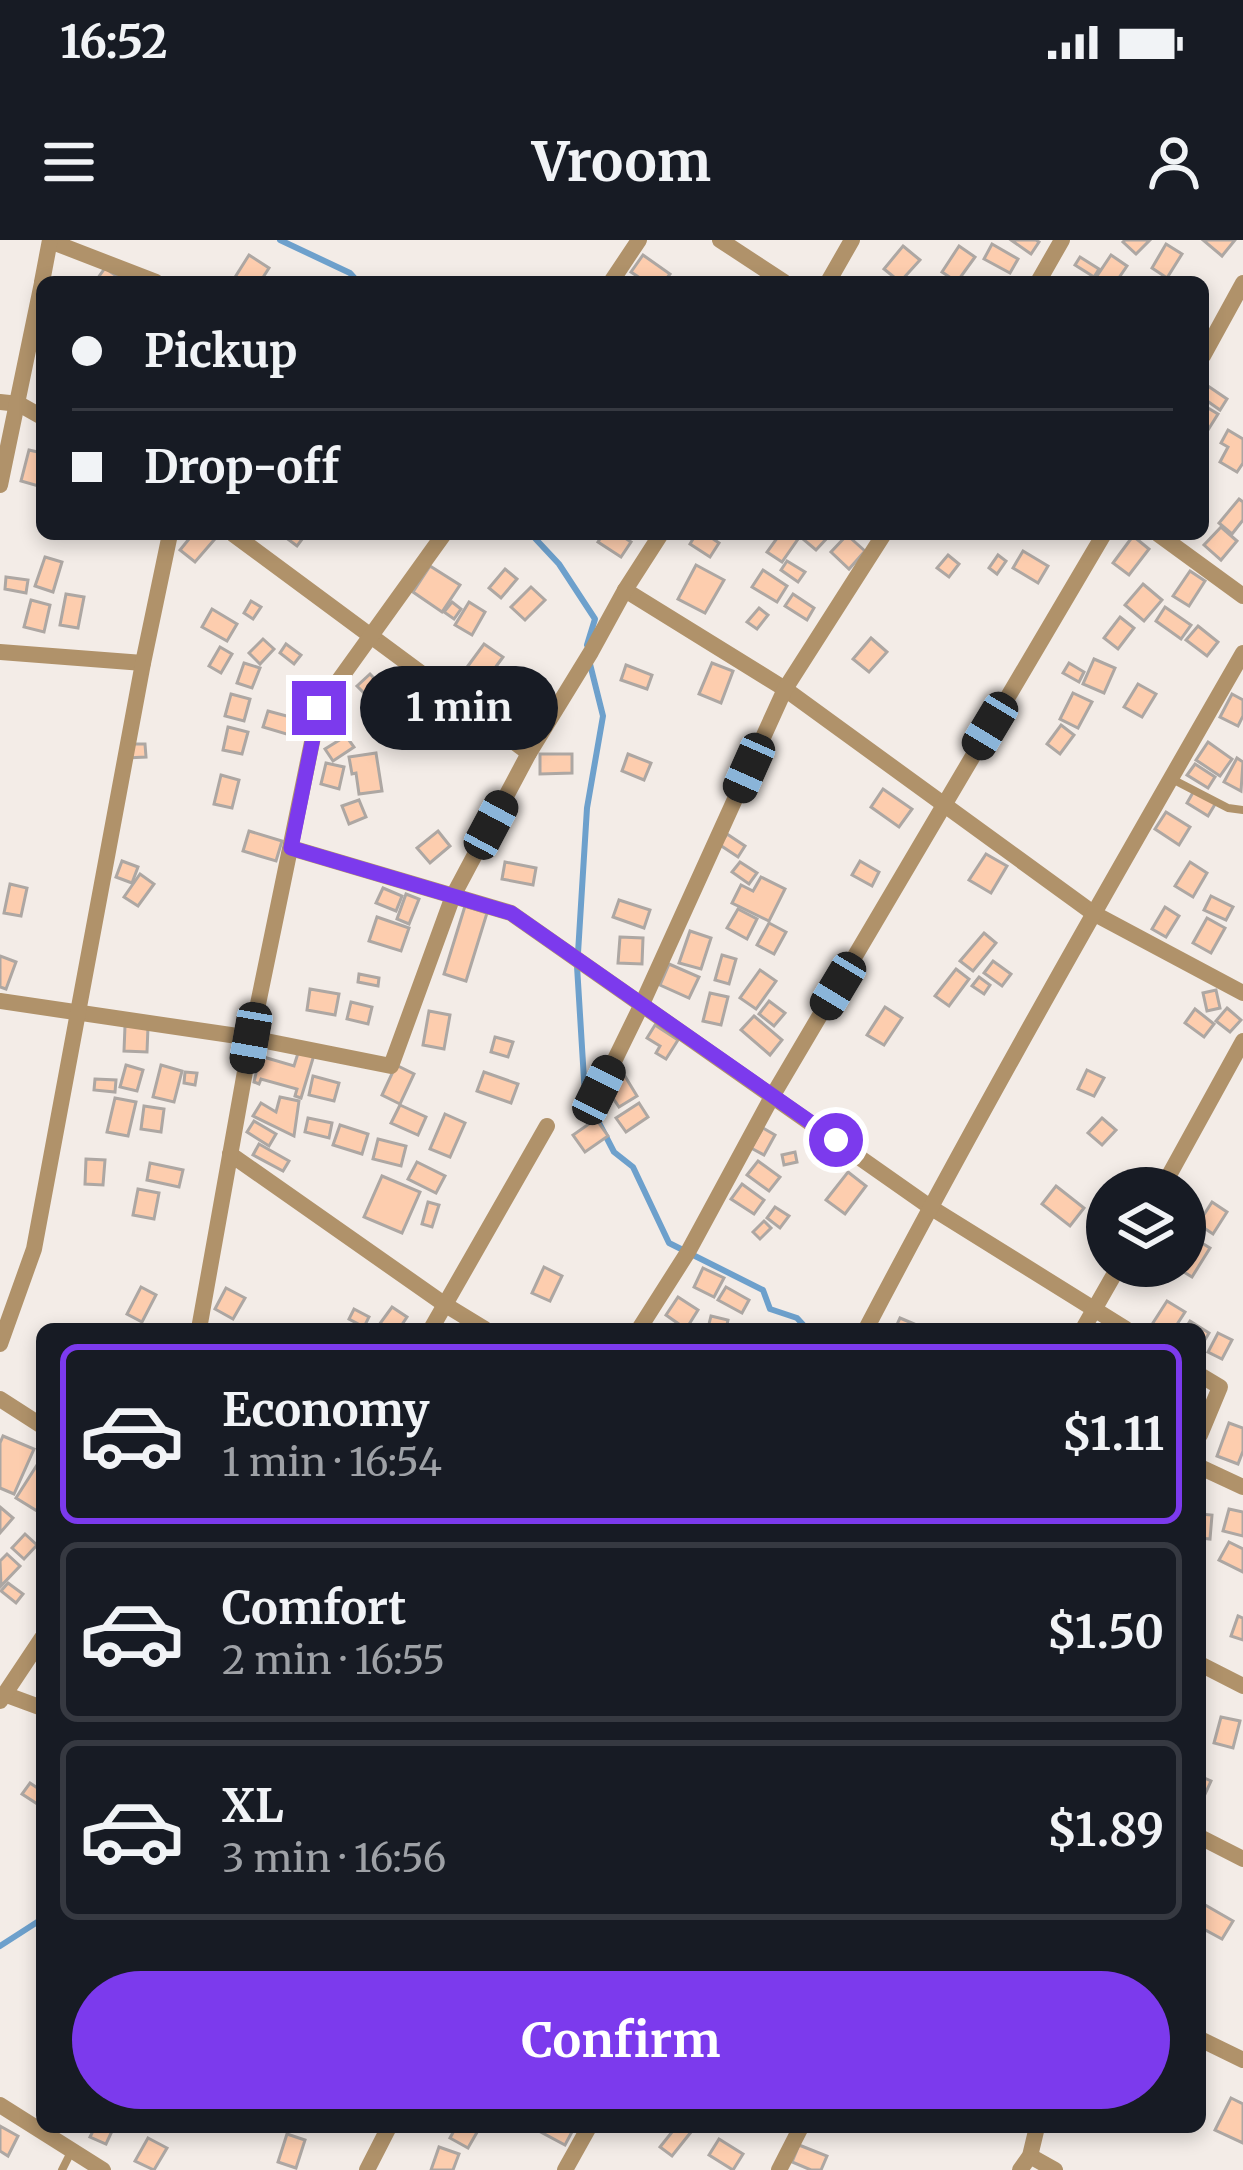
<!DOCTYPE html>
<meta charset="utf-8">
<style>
body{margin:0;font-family:Merriweather,serif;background:#242831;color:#f1f3f6;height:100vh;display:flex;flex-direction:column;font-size:45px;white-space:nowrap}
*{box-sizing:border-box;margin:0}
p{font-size:39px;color:#9ea1a6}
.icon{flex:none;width:66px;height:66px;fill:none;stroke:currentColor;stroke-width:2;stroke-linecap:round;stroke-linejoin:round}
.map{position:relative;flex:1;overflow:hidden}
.side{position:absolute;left:36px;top:1083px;width:1170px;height:810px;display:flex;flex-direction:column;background:#171b24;border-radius:18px;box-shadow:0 6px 18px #0003}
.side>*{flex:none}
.banner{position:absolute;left:36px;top:36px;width:1173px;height:264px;border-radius:18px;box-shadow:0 6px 18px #0003;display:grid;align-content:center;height:264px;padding:0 36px;background:#171b24}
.tools{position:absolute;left:1086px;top:927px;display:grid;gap:24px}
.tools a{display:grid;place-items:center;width:120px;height:120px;border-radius:50%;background:#171b24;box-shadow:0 6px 18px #0003;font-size:60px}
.end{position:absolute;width:54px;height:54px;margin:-27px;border:15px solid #7c3aed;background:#fff;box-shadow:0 0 0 6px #fff}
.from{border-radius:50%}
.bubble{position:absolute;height:84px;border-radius:42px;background:#171b24;box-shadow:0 6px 18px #0003;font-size:39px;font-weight:700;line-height:84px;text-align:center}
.car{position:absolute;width:36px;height:72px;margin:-36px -18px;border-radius:15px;box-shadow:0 0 9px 3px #0007;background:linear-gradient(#222 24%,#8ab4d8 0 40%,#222 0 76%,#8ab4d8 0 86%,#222 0)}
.banner b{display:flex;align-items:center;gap:42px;height:114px;font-size:45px}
.banner b+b{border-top:3px solid #363941}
.banner i{width:30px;height:30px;background:#f1f3f6}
ul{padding:21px 0 0;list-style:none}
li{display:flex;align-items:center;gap:36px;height:180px;margin:0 24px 18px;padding:0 12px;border:6px solid #363941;border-radius:18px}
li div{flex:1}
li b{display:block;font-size:45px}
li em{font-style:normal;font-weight:700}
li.selected{border-color:#7c3aed}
li>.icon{width:108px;height:108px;stroke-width:1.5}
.action{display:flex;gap:24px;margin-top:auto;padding:24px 36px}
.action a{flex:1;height:138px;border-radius:72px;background:#7c3aed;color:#fff;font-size:48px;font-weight:700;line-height:138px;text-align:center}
.status{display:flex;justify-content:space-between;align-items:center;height:84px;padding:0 60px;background:#171b24;direction:ltr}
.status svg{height:33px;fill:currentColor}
header{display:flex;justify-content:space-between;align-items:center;height:156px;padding:0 36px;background:#171b24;font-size:54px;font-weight:700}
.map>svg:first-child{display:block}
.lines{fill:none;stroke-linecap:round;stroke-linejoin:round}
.stream{stroke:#6da0cc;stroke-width:6}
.building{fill:#fdcdae;stroke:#ada7a3;stroke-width:3}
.service{stroke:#b0926a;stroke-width:8}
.minor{stroke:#b0926a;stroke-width:16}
.route{stroke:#7c3aed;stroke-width:15}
</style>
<div class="status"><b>16:52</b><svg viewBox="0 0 49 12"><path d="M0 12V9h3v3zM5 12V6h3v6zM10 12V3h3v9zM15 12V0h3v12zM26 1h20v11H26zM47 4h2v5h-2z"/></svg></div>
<header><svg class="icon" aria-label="menu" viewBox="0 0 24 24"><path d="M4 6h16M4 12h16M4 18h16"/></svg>Vroom<svg class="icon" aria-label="person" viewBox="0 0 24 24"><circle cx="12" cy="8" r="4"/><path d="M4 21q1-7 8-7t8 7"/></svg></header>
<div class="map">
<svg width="1243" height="1930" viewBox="0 0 1243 1930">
<rect width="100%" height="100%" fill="#f3ece7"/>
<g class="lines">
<g class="stream">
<polyline points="280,0 350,33 358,42"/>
<polyline points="531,294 559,324 595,379 587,405"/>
<polyline points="578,713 587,568 603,476 590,424"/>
<polyline points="577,726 585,856 614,912 633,927 669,1003 763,1050 770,1069 797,1078 807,1089"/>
<polyline points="0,1706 42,1679"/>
</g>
</g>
<g class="building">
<polygon points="1011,0 1036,0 1039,2 1031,14"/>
<polygon points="1125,0 1150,0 1136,14 1123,2"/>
<polygon points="1203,0 1235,0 1222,16"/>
<polygon points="992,4 1018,19 1010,33 984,19"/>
<polygon points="1166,4 1182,14 1167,38 1152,28"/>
<polygon points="903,6 920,20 900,42 884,29"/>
<polygon points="959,6 975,17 957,42 942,32"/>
<polygon points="249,15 269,28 260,42 232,42"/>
<polygon points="643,15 670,34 664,42 646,42 631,32"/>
<polygon points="1111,15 1127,26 1116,42 1100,42 1095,39"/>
<polygon points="1080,17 1099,29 1094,37 1075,25"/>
<polygon points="105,28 125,42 95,42"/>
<polygon points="1205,144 1227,159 1220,170 1203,158"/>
<polygon points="1203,165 1218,174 1208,190 1203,187"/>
<polygon points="1228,190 1243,199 1243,223 1237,232 1220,222 1228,207 1221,203"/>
<polygon points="29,210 42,213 42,247 21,241"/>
<polygon points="1239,259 1243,262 1243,280 1232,294 1219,283"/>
<polygon points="1221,287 1237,301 1221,320 1204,305"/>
<polygon points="193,294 205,294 214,300 195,322 180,310"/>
<polygon points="281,294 306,294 297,306"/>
<polygon points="603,294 619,294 631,302 621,317 598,302"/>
<polygon points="696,294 706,294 719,303 710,317 690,304"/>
<polygon points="780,294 791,294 798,299 782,322 767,312"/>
<polygon points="797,294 825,294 828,297 816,310"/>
<polygon points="847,295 865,311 849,329 831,312"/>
<polygon points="1133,296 1149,309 1129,335 1113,323"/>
<polygon points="1023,311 1048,326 1038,343 1013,328"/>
<polygon points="948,315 959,324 949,337 937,328"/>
<polygon points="998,315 1006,321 997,334 989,328"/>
<polygon points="45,317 62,322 53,352 35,346"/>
<polygon points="787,321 805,332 798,342 781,330"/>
<polygon points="696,325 724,340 705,373 678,359"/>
<polygon points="430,326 460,345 442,372 413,352"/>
<polygon points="505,329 517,339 501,358 489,348"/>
<polygon points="763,330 787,346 777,362 752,347"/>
<polygon points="1190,331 1205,341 1189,366 1173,356"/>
<polygon points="6,337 28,340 26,353 5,349"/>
<polygon points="1143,344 1162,360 1144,381 1125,365"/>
<polygon points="531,347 545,360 525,380 511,367"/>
<polygon points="66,354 84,357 78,388 60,385"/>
<polygon points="793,354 814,368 807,380 785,366"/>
<polygon points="31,360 50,365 44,392 24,387"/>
<polygon points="251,361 261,367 253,379 244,373"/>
<polygon points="452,362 461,369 454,379 444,372"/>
<polygon points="469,362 485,372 472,395 455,385"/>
<polygon points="1165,367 1191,385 1181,399 1156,381"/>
<polygon points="759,368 768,375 757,389 747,382"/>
<polygon points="212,369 237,384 227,401 202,387"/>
<polygon points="1120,377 1134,388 1118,409 1104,398"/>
<polygon points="1198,386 1218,402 1207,416 1186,400"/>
<polygon points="871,398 887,412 869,432 853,419"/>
<polygon points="263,399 274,409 260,424 249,413"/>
<polygon points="286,404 301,415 294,424 280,413"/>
<polygon points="484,404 503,417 484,443 465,430"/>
<polygon points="220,407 232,414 221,433 209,426"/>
<polygon points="1094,419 1115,428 1104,453 1083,444"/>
<polygon points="244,423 260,428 252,448 237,443"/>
<polygon points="712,423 733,431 721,463 699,454"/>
<polygon points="1069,423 1084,432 1079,442 1063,433"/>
<polygon points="626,425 652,435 647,449 621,440"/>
<polygon points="370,434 392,457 380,469 357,446"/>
<polygon points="417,437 434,454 415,472 398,456"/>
<polygon points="1138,444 1156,454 1142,477 1124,467"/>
<polygon points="1073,453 1092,462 1078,488 1060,479"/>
<polygon points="231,454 250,459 244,481 225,476"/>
<polygon points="1232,454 1243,460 1243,476 1238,486 1220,477"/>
<polygon points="268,471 298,479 293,496 263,487"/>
<polygon points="394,471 406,484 385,504 372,491"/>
<polygon points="1061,485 1074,495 1060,514 1047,504"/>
<polygon points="228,487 248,492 242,514 223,510"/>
<polygon points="346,496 354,507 333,521 325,509"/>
<polygon points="1208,502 1232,519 1220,536 1196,520"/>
<polygon points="126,504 145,504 146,517 126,518"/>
<polygon points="376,513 382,551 359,554 356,533 352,534 349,517"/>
<polygon points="540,514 572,514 572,533 540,534"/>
<polygon points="628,514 651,523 644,540 622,531"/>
<polygon points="1237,518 1243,522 1241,551 1224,542"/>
<polygon points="326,523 344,527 339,549 321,544"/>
<polygon points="1195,524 1215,537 1208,548 1187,535"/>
<polygon points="221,535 239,540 232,568 214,564"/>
<polygon points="883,549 912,569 899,587 871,567"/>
<polygon points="1195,549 1217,561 1208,576 1187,563"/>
<polygon points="359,560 366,577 349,584 342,566"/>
<polygon points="1166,572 1190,587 1179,605 1155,589"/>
<polygon points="249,591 282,601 276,621 243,611"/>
<polygon points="438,591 450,606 430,623 417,608"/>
<polygon points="727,594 745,606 738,617 720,605"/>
<polygon points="986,614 1007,626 991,653 969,640"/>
<polygon points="122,621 138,627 132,643 116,637"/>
<polygon points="860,621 879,632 872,646 852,635"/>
<polygon points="505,622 536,628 533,645 502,639"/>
<polygon points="740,622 757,633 749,644 732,632"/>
<polygon points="1190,622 1207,633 1193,657 1175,646"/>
<polygon points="140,634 154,644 138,666 124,657"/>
<polygon points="761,637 785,649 769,681 732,663 741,645 753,651"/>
<polygon points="10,644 27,648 21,676 4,673"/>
<polygon points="383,648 402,656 396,671 376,663"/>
<polygon points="406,654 419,659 409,684 397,679"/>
<polygon points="1211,656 1233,667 1226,680 1204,670"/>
<polygon points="619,660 650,670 644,688 613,677"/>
<polygon points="465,666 487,673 466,741 444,734"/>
<polygon points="1165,667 1179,676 1166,697 1152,689"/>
<polygon points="738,669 757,679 747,699 727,688"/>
<polygon points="377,677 409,688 401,711 369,701"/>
<polygon points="1207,678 1225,688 1211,713 1193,703"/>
<polygon points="769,683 786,692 774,714 757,705"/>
<polygon points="690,691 711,698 701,729 679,723"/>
<polygon points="984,693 996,703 973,731 960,721"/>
<polygon points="620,697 643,698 642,724 618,723"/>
<polygon points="722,715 736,719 729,744 715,740"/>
<polygon points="0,716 16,722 6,749 0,747"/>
<polygon points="993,721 1011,734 1002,746 984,733"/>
<polygon points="669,724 699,737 689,758 660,745"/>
<polygon points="956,729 969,739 949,766 935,756"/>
<polygon points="760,730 776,741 756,769 740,758"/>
<polygon points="359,734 379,738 378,746 358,742"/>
<polygon points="979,737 990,745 984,754 972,746"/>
<polygon points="310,749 339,754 335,775 307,770"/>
<polygon points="1216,750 1220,768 1207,771 1203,753"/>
<polygon points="710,753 728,757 721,785 703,781"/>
<polygon points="769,761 785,773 774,786 759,774"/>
<polygon points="351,762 372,767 368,784 347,779"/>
<polygon points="885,767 902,778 884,805 867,795"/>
<polygon points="1227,768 1241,780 1230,792 1216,781"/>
<polygon points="1195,769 1214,784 1204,797 1185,783"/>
<polygon points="429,771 450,775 444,809 423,805"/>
<polygon points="754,776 782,800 770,815 741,790"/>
<polygon points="655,785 678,800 666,819 656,813 660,806 647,798"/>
<polygon points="125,786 148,787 147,812 124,811"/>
<polygon points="495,797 513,802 508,817 491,812"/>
<polygon points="299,810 314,815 301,858 295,856 297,849 261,839 259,844 254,842 260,816 294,826"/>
<polygon points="126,825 143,830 137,851 120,847"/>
<polygon points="161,825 182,831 174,862 153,857"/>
<polygon points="396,825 414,834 400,864 382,855"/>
<polygon points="1087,830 1104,838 1094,856 1078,849"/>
<polygon points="185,832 197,833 195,845 184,843"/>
<polygon points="484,832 518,844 511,863 477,851"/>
<polygon points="623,833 637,856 619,867 604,845"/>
<polygon points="313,836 339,843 334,861 309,855"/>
<polygon points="95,839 116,840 115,852 94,850"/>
<polygon points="280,857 299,861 294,896 253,876 261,863 276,872"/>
<polygon points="115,858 136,862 128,896 107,892"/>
<polygon points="639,863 648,877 626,892 616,878"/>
<polygon points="400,865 426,877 418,895 391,883"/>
<polygon points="144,866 164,869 161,892 141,889"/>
<polygon points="445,874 465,883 450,917 430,909"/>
<polygon points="308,878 332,883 329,898 305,892"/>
<polygon points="1102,878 1116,890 1102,905 1088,893"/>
<polygon points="596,879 608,896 585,912 573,895"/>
<polygon points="254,881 276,894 269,906 247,892"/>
<polygon points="340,885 368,894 362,914 333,905"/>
<polygon points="763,888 775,895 764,915 751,908"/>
<polygon points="378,899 406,906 401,926 373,919"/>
<polygon points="259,904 289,921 283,931 253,915"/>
<polygon points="795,912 797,922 784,925 782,915"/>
<polygon points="86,919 105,920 103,945 85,944"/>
<polygon points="758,921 780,937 769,951 747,935"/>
<polygon points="417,922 445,936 436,953 408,939"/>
<polygon points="150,923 183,930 179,947 147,940"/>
<polygon points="848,932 866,946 845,974 826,960"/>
<polygon points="382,936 420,952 402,993 364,977"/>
<polygon points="742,944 764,960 754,974 731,959"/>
<polygon points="1056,946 1084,968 1070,986 1042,964"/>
<polygon points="138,949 159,953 154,979 133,975"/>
<polygon points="428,962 439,965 432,987 422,984"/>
<polygon points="1212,962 1227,972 1213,994 1198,984"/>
<polygon points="775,967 789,976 780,988 767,978"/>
<polygon points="764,981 771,988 760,999 753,992"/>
<polygon points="1192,997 1210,1008 1192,1037 1174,1026 1185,1026 1185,1009"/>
<polygon points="544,1027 562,1036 550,1061 532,1053"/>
<polygon points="703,1028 724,1038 714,1057 694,1047"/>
<polygon points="141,1047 156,1055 142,1082 127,1074"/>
<polygon points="726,1047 749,1060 742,1073 718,1060"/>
<polygon points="226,1048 245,1058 233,1079 215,1069"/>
<polygon points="678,1057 698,1070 686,1089 666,1075"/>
<polygon points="1167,1061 1185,1072 1174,1089 1156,1089 1151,1086"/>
<polygon points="392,1067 407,1077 399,1089 376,1089"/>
<polygon points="354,1069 369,1077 364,1087 349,1079"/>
<polygon points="711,1076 728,1080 726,1089 708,1088"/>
<polygon points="900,1078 926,1089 895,1089"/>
<polygon points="1190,1081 1209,1093 1200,1108 1200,1089 1185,1089"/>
<polygon points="1218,1093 1232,1100 1222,1119 1208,1112"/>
<polygon points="1229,1183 1243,1188 1243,1211 1238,1224 1217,1216"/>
<polygon points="3,1196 34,1209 14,1254 0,1248 0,1203"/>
<polygon points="37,1225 42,1228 42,1274 16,1258"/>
<polygon points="0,1267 13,1278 0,1293"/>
<polygon points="1229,1269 1243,1272 1243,1296 1223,1291"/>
<polygon points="1200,1274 1212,1275 1210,1299 1200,1298"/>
<polygon points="25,1294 37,1305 24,1319 12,1308"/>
<polygon points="1229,1302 1243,1309 1243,1332 1219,1320"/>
<polygon points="7,1314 20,1326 1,1346 0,1321"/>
<polygon points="8,1343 23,1354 16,1363 1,1351"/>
<polygon points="1238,1376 1243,1378 1243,1400 1231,1396"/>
<polygon points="1221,1477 1240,1481 1233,1508 1214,1503"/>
<polygon points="1200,1536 1211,1541 1201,1563 1200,1563"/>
<polygon points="30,1543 42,1551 39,1565 22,1554"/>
<polygon points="1200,1662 1233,1681 1222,1699 1200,1687"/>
<polygon points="1231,1858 1243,1864 1243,1903 1215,1890"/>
<polygon points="0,1886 18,1896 8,1916 0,1911"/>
<polygon points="95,1887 113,1889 106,1904 90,1897"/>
<polygon points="456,1887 480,1887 468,1908 450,1898"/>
<polygon points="541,1887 567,1887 573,1890 565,1905 539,1891"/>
<polygon points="676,1887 686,1887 691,1892 672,1916 660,1907"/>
<polygon points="287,1894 305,1900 296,1928 278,1922"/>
<polygon points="148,1898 167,1908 154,1930 135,1921"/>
<polygon points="719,1899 743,1914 733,1930 709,1915"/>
<polygon points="799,1905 827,1916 821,1930 811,1930 792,1922"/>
<polygon points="439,1907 459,1914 453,1930 431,1930"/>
</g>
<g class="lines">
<g class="service">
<polyline points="1172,539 1228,568 1243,570"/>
<polyline points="62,1930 72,1910"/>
</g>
<g class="minor">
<polyline points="720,0 784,42"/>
<polyline points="50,1 156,42"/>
<polyline points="42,42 50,0"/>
<polyline points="611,42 639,0"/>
<polyline points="828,42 852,0"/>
<polyline points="1038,42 1062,0"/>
<polyline points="1203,116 1243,43"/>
<polyline points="0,162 19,164 42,177"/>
<polyline points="0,245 42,43"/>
<polyline points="233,294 529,513"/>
<polyline points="1158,294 1243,356"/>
<polyline points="625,350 785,449 1093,673 1243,753"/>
<polyline points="0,412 143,423"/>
<polyline points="291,608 511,673 930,967 1126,1089"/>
<polyline points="0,761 251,798 391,826 453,656 529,513 591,412 625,350 661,294"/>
<polyline points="600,850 642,764 785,449 884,294"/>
<polyline points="230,914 444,1064 485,1089"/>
<polyline points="1162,948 1243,801"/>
<polyline points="199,1089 251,798 319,468 444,294"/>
<polyline points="431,1089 547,886"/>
<polyline points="639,1089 688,1012 773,855 1104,294"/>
<path d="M866,1089C986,860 1114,637 1243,413"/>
<polyline points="1083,1089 1119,1026"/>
<polyline points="0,1104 34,1009 143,423 170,294"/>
<polyline points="1200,1135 1220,1147 1200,1195"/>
<polyline points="0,1159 42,1186"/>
<polyline points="1200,1227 1243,1247"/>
<polyline points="1200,1424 1243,1446"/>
<polyline points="4,1454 42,1468"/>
<polyline points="0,1461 42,1398"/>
<polyline points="1200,1597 1243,1619"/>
<polyline points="1200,1799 1243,1820"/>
<polyline points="0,1865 103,1930"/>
<polyline points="1030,1916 1055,1930"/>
<polyline points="367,1930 389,1887"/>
<polyline points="565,1930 589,1887"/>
<polyline points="779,1930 801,1887"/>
<polyline points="1020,1930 1030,1916 1037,1887"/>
</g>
</g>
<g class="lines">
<polyline class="route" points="319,468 291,608 511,673 836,900"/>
</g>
</svg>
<div class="tools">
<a><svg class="icon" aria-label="layers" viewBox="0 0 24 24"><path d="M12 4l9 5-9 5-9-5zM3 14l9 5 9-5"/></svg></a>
</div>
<i class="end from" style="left:836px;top:900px"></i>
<i class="end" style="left:319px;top:468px"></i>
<div class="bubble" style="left:360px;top:426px;width:198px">1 min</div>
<i class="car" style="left:990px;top:486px;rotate:211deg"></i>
<i class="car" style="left:749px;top:528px;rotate:204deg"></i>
<i class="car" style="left:491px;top:585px;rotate:28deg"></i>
<i class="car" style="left:838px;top:746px;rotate:211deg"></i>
<i class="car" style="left:251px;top:798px;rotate:190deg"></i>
<i class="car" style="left:599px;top:850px;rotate:26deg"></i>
<div class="banner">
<b><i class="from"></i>Pickup</b>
<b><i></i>Drop-off</b>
</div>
<section class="side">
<ul>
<li class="selected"><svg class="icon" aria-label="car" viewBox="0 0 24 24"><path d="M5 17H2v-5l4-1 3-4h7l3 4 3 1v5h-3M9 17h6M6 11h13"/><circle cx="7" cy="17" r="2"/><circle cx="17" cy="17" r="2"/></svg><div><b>Economy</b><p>1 min · 16:54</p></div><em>$1.11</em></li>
<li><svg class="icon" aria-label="car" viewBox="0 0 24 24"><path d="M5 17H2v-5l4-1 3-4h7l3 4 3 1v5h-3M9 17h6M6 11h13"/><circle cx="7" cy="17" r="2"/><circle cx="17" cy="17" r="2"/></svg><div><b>Comfort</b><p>2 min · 16:55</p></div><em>$1.50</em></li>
<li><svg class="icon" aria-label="car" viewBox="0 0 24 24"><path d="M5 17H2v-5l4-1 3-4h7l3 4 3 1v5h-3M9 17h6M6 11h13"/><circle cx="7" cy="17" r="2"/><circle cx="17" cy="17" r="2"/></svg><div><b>XL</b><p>3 min · 16:56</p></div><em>$1.89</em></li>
</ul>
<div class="action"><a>Confirm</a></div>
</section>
</div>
